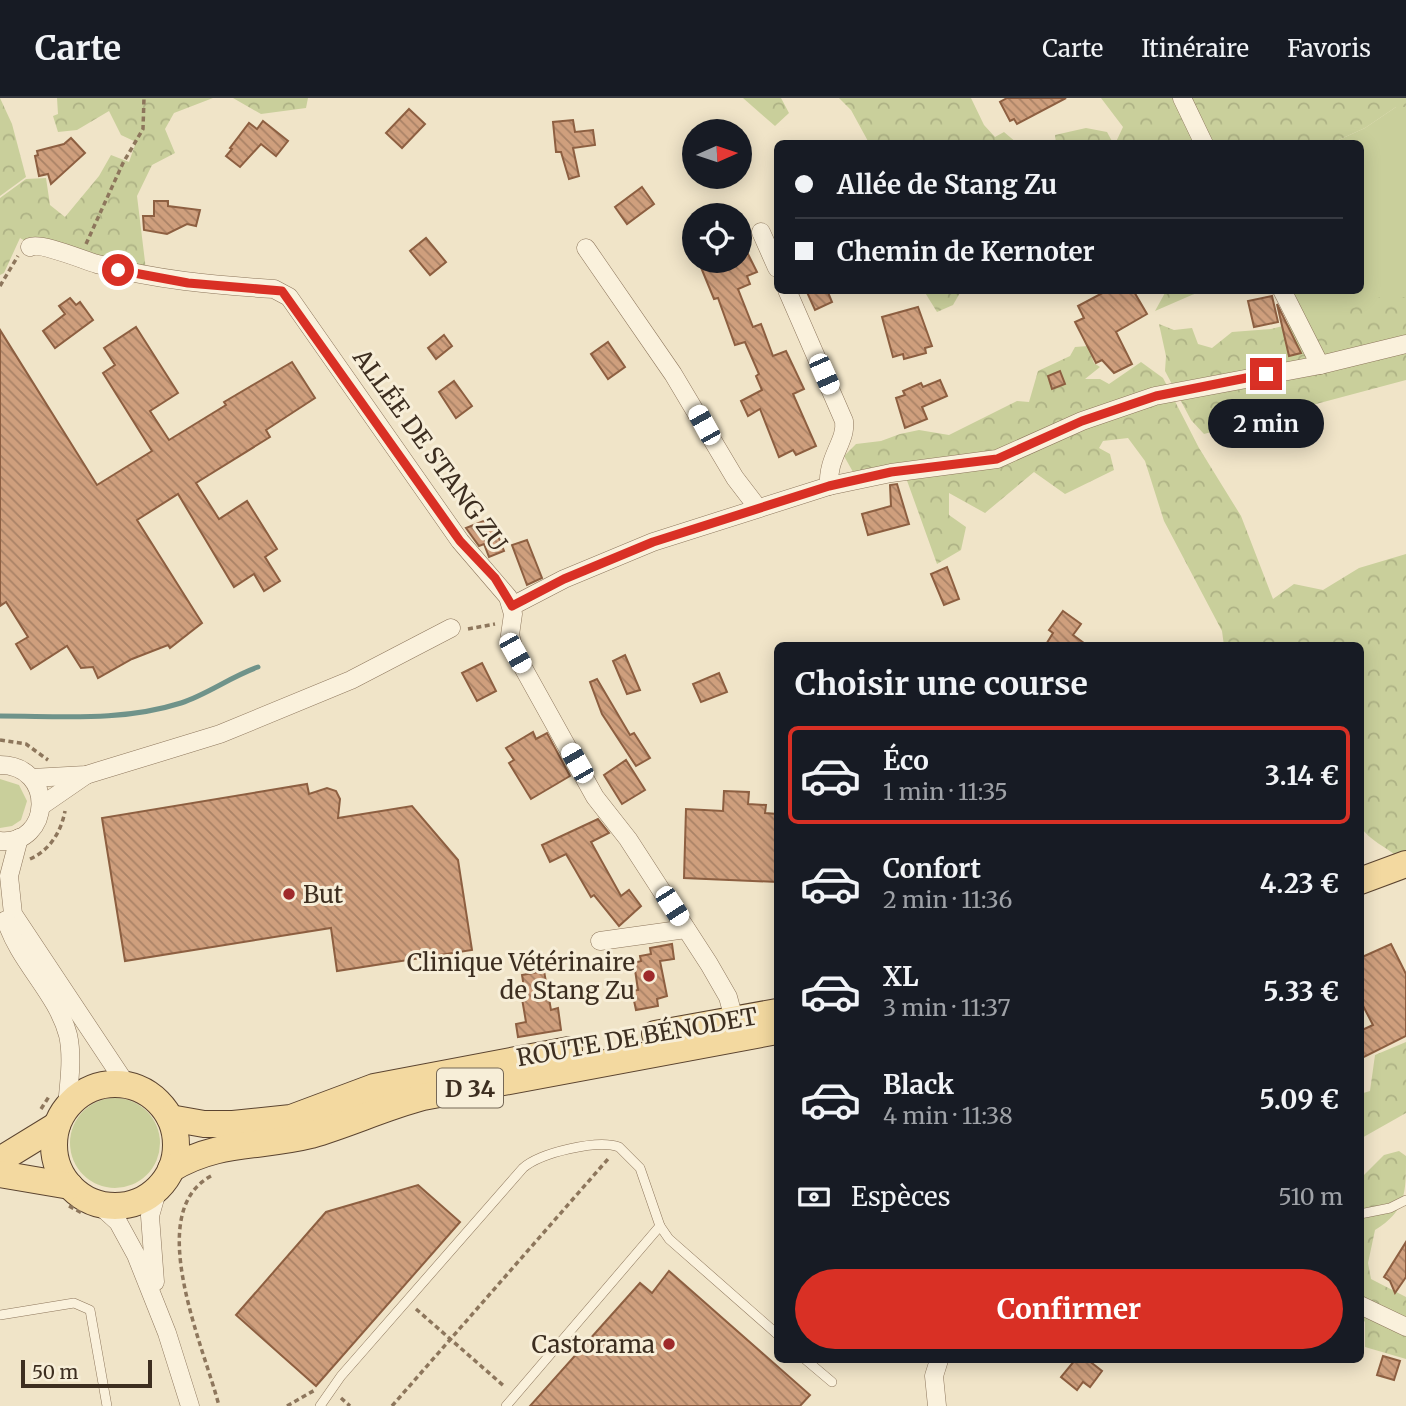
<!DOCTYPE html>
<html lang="fr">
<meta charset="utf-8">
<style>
body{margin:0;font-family:Merriweather,serif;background:#20242c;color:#f1f3f6;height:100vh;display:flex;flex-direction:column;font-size:26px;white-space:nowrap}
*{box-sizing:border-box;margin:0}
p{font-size:23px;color:#9ea1a6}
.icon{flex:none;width:38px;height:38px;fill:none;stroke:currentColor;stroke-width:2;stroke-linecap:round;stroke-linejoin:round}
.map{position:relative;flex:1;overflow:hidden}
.sheet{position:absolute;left:774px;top:544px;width:590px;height:721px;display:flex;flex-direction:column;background:#171b24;border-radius:10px;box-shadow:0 4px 18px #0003}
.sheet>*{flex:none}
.banner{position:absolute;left:774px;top:42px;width:590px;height:154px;border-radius:10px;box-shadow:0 4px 18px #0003;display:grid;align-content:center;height:154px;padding:0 21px;background:#171b24}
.needle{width:46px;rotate:87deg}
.buttons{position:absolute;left:682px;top:21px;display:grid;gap:14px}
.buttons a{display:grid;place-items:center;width:70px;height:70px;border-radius:50%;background:#171b24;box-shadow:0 4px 18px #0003;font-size:35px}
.scale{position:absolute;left:21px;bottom:18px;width:131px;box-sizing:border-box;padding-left:7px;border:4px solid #3d2e20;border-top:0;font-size:19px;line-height:24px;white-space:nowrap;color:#3d2e20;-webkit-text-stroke:5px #f7eed8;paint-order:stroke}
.end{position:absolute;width:32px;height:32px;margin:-16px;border:9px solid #d93025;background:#fff;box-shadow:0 0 0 4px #fff}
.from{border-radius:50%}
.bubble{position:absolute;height:49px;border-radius:24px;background:#171b24;box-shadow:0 4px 18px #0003;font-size:23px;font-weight:700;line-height:49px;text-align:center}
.car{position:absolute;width:21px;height:42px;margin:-21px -10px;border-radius:9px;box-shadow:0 0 5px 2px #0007;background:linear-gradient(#fff 24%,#345 0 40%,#fff 0 76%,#345 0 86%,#fff 0)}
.banner b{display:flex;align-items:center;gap:24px;height:66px;font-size:26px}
.banner b+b{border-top:2px solid #363941}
.banner i{width:18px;height:18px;background:#f1f3f6}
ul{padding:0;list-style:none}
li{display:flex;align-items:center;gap:21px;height:98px;margin:0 14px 10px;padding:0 7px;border:4px solid transparent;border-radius:10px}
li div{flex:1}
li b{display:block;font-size:26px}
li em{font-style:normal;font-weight:700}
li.selected{border-color:#d93025}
li>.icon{width:63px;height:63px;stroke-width:1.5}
h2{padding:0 21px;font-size:32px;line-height:84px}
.pay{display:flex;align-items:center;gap:18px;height:77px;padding:0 21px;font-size:26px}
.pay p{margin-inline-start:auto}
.button{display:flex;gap:14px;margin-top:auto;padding:14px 21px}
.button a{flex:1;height:80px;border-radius:42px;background:#d93025;color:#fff;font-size:28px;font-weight:700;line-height:80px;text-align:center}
header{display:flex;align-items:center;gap:42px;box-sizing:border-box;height:98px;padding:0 35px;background:#171b24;border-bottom:2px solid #363941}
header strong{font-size:33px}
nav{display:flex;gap:38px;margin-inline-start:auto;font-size:24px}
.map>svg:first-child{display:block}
.grass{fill:#c9cf9b}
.forest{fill:url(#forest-crowns)}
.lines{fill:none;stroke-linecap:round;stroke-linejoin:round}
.stream{stroke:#6f938a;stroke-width:5}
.building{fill:url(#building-back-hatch);stroke:#8d5f41;stroke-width:2}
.service-casing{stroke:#8d765c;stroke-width:10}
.minor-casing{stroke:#8d765c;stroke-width:19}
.primary-casing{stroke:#5b4430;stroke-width:28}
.path{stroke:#8d765c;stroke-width:3.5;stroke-dasharray:5 3.5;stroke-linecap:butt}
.service{stroke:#faf1dc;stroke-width:9}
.minor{stroke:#faf1dc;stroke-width:18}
.primary{stroke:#f3d9a0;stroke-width:26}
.route{stroke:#d93025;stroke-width:9}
.poi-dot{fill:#9e2a2b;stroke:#f7eed8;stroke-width:2.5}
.labels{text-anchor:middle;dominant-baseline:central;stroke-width:6;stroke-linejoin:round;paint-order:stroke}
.shield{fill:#f7eed8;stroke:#756857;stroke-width:2}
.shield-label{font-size:23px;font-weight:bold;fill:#3d2e20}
.street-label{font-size:24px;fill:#3d2e20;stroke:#f7eed8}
.poi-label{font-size:24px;fill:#3d2e20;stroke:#f7eed8;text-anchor:end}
</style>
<header>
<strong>Carte</strong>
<nav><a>Carte</a><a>Itinéraire</a><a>Favoris</a></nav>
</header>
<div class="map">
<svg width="1406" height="1308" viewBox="0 0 1406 1308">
<defs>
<pattern id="forest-crowns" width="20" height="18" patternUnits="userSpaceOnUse" patternTransform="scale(1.75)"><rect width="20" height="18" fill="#c9cf9b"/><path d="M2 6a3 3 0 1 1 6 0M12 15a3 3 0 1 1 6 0" fill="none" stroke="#aeb285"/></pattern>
<pattern id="building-back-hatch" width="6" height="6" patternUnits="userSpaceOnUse" patternTransform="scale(1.75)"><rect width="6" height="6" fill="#cf9f7d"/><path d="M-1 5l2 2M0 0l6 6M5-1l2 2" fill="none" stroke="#a98266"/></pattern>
</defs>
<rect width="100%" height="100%" fill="#f0e4c8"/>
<g class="grass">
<polygon points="1396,9 1406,9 1406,217 1310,249 1288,193 1360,192 1360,46 1332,45 1365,30"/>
<polygon points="0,681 19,687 27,703 21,722 12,728 0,730"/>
<circle cx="115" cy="1045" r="45"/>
</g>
<g class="forest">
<polygon points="0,0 12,26 26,79 0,98"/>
<polygon points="57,0 213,0 174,15 165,31 175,55 152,67 137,98 146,172 101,159 83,171 53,159 20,140 4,175 0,177 0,100 26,81 46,80 50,107 65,119 99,78 111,57 129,64 136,44 121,37 109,13 77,32 58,34 53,18 58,16"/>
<polygon points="233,0 308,0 306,10 261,16"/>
<polygon points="743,0 781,0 789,15 775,28"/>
<polygon points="839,0 971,0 984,27 995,39 1004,34 1017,45 869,45 851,12"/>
<polygon points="1101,0 1406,0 1406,9 1396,9 1365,30 1332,45 1115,46 1123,29"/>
<polygon points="1086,30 1107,34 1113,45 1056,45 1055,37"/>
<polygon points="924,193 961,193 953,207 937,214"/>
<polygon points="1166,193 1166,192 1201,193 1155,213"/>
<polygon points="1380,199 1406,199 1406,282 1204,336 1191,322 1165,273 1166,258 1159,226 1174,232 1192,230 1198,246 1212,250 1232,234 1271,231 1353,210"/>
<path d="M1088,248L1094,265L1100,269L1085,281H1100L1109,286L1141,264L1163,280L1199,350L1241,418L1273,501L1294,486L1323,492L1359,470L1406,456V758L1399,760C1385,748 1370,743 1360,728V548H1224L1222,533L1164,423L1145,363L1128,340L1103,343L1099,350L1110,356L1114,372L1065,396L1034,374L985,415L949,395V417L966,429L961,452L937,466L905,377L853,374L844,358L856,346L881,343L900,336L919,332L949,337L1017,303L1029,304L1038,273L1070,258L1075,249Z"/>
<polygon points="1406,944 1406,1015 1360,1041 1360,996 1370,993 1375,957"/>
<path d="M1399,1053L1406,1058C1406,1096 1406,1113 1375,1132L1368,1165L1371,1181L1406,1199V1261L1365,1249V1223L1360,1227V1081L1384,1057Z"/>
</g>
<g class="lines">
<path class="stream" d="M0,618C61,618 121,624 181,605C208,596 230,579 258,569"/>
</g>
<g class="building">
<polygon points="1007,0 1066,0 1017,26 1014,21 1010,23 1000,4"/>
<polygon points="409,11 425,26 402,50 386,35"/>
<polygon points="573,22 575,34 593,32 595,47 573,50 579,78 569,81 561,54 556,54 553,24"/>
<polygon points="263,23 288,43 276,58 261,46 240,69 226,58 232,51 230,50 249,25 257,31"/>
<polygon points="71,40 85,55 51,86 48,76 39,78 35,58 38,57 37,53 64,46"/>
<polygon points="642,89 654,106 627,126 615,109"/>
<polygon points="154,103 168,103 168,108 200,112 196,128 187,126 167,136 144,132 143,118 154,118"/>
<polygon points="426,140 446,164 430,177 410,153"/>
<polygon points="740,140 757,174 747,178 750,186 738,191 753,229 761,226 773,258 786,253 804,291 793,296 816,348 796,357 793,352 779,359 760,311 748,318 741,303 762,292 756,278 759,276 745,244 735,247 718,200 714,201 700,167 711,163 740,163"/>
<polygon points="806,192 827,192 832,204 815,212"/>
<polygon points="1108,192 1133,192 1147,216 1116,234 1132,266 1114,275 1102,262 1096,265 1075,224 1084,220 1078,208"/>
<polygon points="1272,198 1278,224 1254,229 1248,203"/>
<polygon points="70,200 76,207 80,204 93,222 55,250 43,233 65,216 59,208"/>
<polygon points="1277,206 1301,255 1289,258"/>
<polygon points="918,209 932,248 925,250 926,255 904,261 903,256 893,259 882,219"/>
<polygon points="136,229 178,295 150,313 169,342 226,307 224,304 292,264 315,300 266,332 270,339 196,385 219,421 247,403 277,451 265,459 280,483 264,493 254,476 234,489 178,396 137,422 202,525 170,550 168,547 132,561 98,580 93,569 81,570 67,548 31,571 16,546 28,539 6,504 0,508 0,232 97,387 152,353 103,275 115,267 104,250"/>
<polygon points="444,237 452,248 436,261 428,250"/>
<polygon points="608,244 625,269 608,281 591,256"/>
<polygon points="1060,273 1065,286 1052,291 1048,278"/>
<polygon points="940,282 947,298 922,309 927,321 905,330 896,300 905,297 903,293 921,285 923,289"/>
<polygon points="454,283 472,308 456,320 439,294"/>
<polygon points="897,386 909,426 868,437 862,416 891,408 890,387"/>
<polygon points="491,420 504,453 489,459 484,446 479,448 466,430"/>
<polygon points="527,442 542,480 527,487 512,447"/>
<polygon points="947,469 959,501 944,507 931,476"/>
<polygon points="1063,513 1081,526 1073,537 1088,548 1045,548 1053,535 1049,532"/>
<polygon points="625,557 640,592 627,596 613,563"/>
<polygon points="482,565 496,593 477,603 462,575"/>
<polygon points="719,575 727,594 701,604 693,586"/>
<polygon points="597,581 630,637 634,635 650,660 636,668 602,616 590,584"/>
<polygon points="533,634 536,641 547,635 570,678 531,701 509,665 514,662 506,650"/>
<polygon points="626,662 645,692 622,706 604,677"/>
<polygon points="307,686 309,696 327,690 336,693 340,701 338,720 412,708 458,762 472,852 337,873 331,830 125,863 102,720"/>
<polygon points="724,693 749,694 748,706 766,707 765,715 777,716 777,784 684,780 686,711 723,713"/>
<polygon points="598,721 609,735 591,744 621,798 629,792 641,808 619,828 594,797 591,799 566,756 550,764 542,747"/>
<polygon points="672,846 674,861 660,863 667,898 657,901 658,908 636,912 632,893 638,892 634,865 641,863 640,858 651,856 650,850"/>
<polygon points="1391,846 1406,876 1406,938 1360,961 1360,933 1373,927 1360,902 1360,860"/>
<polygon points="544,873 551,912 558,910 561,932 518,939 516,926 526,924 520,889 524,889 522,877"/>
<polygon points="418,1087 460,1124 316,1288 236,1217 326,1114"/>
<polygon points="1406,1144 1406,1179 1395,1195 1390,1183 1384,1179"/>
<polygon points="669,1173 810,1297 800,1308 530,1308 640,1185 652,1195"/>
<polygon points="1383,1258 1400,1263 1394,1282 1377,1277"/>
<polygon points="1075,1262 1088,1262 1102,1273 1090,1289 1083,1284 1077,1292 1061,1279"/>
</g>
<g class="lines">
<defs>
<g id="service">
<polyline points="1360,1116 1390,1110 1406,1102"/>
<polyline points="660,1128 669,1141 777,1236"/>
<polyline points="0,1217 74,1205 90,1212 107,1308"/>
<polyline points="806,1262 832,1284"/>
<path d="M320,1308L341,1278L523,1070C540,1055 597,1041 619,1049L640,1070L660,1128L506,1308"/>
</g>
<g id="minor">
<polyline points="1182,0 1204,46"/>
<polyline points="761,134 777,170"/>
<path d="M30,149C41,144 83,162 97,166C156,182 213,187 274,191L289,199L460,443L508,499L513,516L510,537L515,555L595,699L628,741L709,866L728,899L734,921"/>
<polyline points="586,150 673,276 735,380 758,410"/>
<path d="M787,192L844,323C847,343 827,359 829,388"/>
<polyline points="1282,192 1320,267"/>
<polyline points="512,508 564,481 653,444 829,388 891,375 997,361 1082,323 1155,298 1320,267 1406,246"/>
<path d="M0,667C56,667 52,748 0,743"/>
<polyline points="32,680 86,677 220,636 351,582 451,530"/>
<polyline points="41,708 86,677"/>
<polyline points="19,740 9,778 13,816 126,986"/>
<path d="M6,822C19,864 57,895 68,937C73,959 69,986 67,1008"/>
<polyline points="600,843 686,831"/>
<polyline points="97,1105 118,1124 136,1157 167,1235 190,1308"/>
<polyline points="155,1184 150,1118 158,1090"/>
<polyline points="1360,1207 1406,1229"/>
<polyline points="937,1308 934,1278 939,1262"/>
</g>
<g id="primary">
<polyline points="1360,783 1406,766"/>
<polyline points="655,936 777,914"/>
<circle cx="115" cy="1047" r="61"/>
<polyline points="170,1020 204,1026 233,1026 291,1020 374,989 569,952"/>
<polyline points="0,1062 57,1027"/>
<path d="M171,1071C219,1042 260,1050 311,1037C349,1026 385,1009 423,999L777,933"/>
<polyline points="0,1076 70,1088"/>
</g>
</defs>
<use href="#service" class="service-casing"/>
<use href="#minor" class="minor-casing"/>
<use href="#primary" class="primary-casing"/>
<g class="path">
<polyline points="86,146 123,65 143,31 144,0"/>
<polyline points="0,188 18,158"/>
<polyline points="468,531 495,526"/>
<polyline points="0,642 26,646 48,662"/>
<path d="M30,761C50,752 61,734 65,713"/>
<polyline points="41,1011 50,997"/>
<path d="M211,1078C142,1115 205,1251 219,1308"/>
<polyline points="69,1108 84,1116"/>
<polyline points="416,1211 505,1289"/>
<polyline points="341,1300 350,1308"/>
<polyline points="287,1308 315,1292"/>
<polyline points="392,1308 608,1061"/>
</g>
<use href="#service" class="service"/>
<use href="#minor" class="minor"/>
<use href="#primary" class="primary"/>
</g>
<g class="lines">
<polyline class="route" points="118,172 188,185 282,193 460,443 495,480 512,508 564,481 653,444 829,388 891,374 997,361 1082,323 1156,298 1266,276"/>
</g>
<g class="poi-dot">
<circle cx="289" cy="796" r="7"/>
<circle cx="649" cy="878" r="7"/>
<circle cx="669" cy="1246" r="7"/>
</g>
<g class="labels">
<rect class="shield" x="437" y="970.5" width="66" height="39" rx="5"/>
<g class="shield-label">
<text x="470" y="990">D 34</text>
</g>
<g class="street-label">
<text transform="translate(430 352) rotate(54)">ALLÉE DE STANG ZU</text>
<text transform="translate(637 939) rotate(-10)">ROUTE DE BÉNODET</text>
</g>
<g class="poi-label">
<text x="303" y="796" text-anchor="start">But</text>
<text x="635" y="864">Clinique Vétérinaire<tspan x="635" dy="28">de Stang Zu</tspan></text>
<text x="655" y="1246">Castorama</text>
</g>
</g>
</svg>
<div class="buttons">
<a><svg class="needle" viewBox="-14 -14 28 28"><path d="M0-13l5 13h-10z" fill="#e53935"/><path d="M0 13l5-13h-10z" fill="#9ea1a6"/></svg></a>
<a><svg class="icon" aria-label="locate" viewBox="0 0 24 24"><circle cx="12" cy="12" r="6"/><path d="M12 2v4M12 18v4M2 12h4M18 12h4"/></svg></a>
</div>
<div class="scale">50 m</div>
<i class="end from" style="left:118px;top:172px"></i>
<i class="end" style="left:1266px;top:276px"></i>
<div class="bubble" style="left:1208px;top:301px;width:116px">2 min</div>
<i class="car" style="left:824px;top:276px;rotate:156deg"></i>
<i class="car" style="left:704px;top:327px;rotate:331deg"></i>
<i class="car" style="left:515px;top:555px;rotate:151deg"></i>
<i class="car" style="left:577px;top:665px;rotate:330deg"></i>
<i class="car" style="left:672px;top:808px;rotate:147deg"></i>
<div class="banner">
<b><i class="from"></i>Allée de Stang Zu</b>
<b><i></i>Chemin de Kernoter</b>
</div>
<section class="sheet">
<h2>Choisir une course</h2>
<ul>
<li class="selected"><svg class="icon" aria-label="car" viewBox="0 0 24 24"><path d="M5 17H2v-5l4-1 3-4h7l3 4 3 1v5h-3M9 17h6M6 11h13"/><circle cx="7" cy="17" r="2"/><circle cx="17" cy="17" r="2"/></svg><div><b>Éco</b><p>1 min · 11:35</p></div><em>3.14 €</em></li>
<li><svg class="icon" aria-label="car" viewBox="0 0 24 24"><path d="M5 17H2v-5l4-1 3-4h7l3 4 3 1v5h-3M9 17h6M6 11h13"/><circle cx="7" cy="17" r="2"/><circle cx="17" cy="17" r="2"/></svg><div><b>Confort</b><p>2 min · 11:36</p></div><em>4.23 €</em></li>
<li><svg class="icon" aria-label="car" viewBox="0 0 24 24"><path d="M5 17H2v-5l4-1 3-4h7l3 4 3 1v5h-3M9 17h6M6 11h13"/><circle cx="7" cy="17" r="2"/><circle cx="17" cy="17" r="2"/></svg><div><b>XL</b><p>3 min · 11:37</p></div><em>5.33 €</em></li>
<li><svg class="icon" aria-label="car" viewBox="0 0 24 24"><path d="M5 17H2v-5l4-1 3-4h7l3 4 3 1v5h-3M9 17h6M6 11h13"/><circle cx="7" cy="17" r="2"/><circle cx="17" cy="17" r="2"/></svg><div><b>Black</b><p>4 min · 11:38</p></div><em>5.09 €</em></li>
</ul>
<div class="pay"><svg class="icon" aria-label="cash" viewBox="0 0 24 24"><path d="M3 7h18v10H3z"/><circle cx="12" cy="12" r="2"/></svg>Espèces<p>510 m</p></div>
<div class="button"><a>Confirmer</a></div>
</section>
</div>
